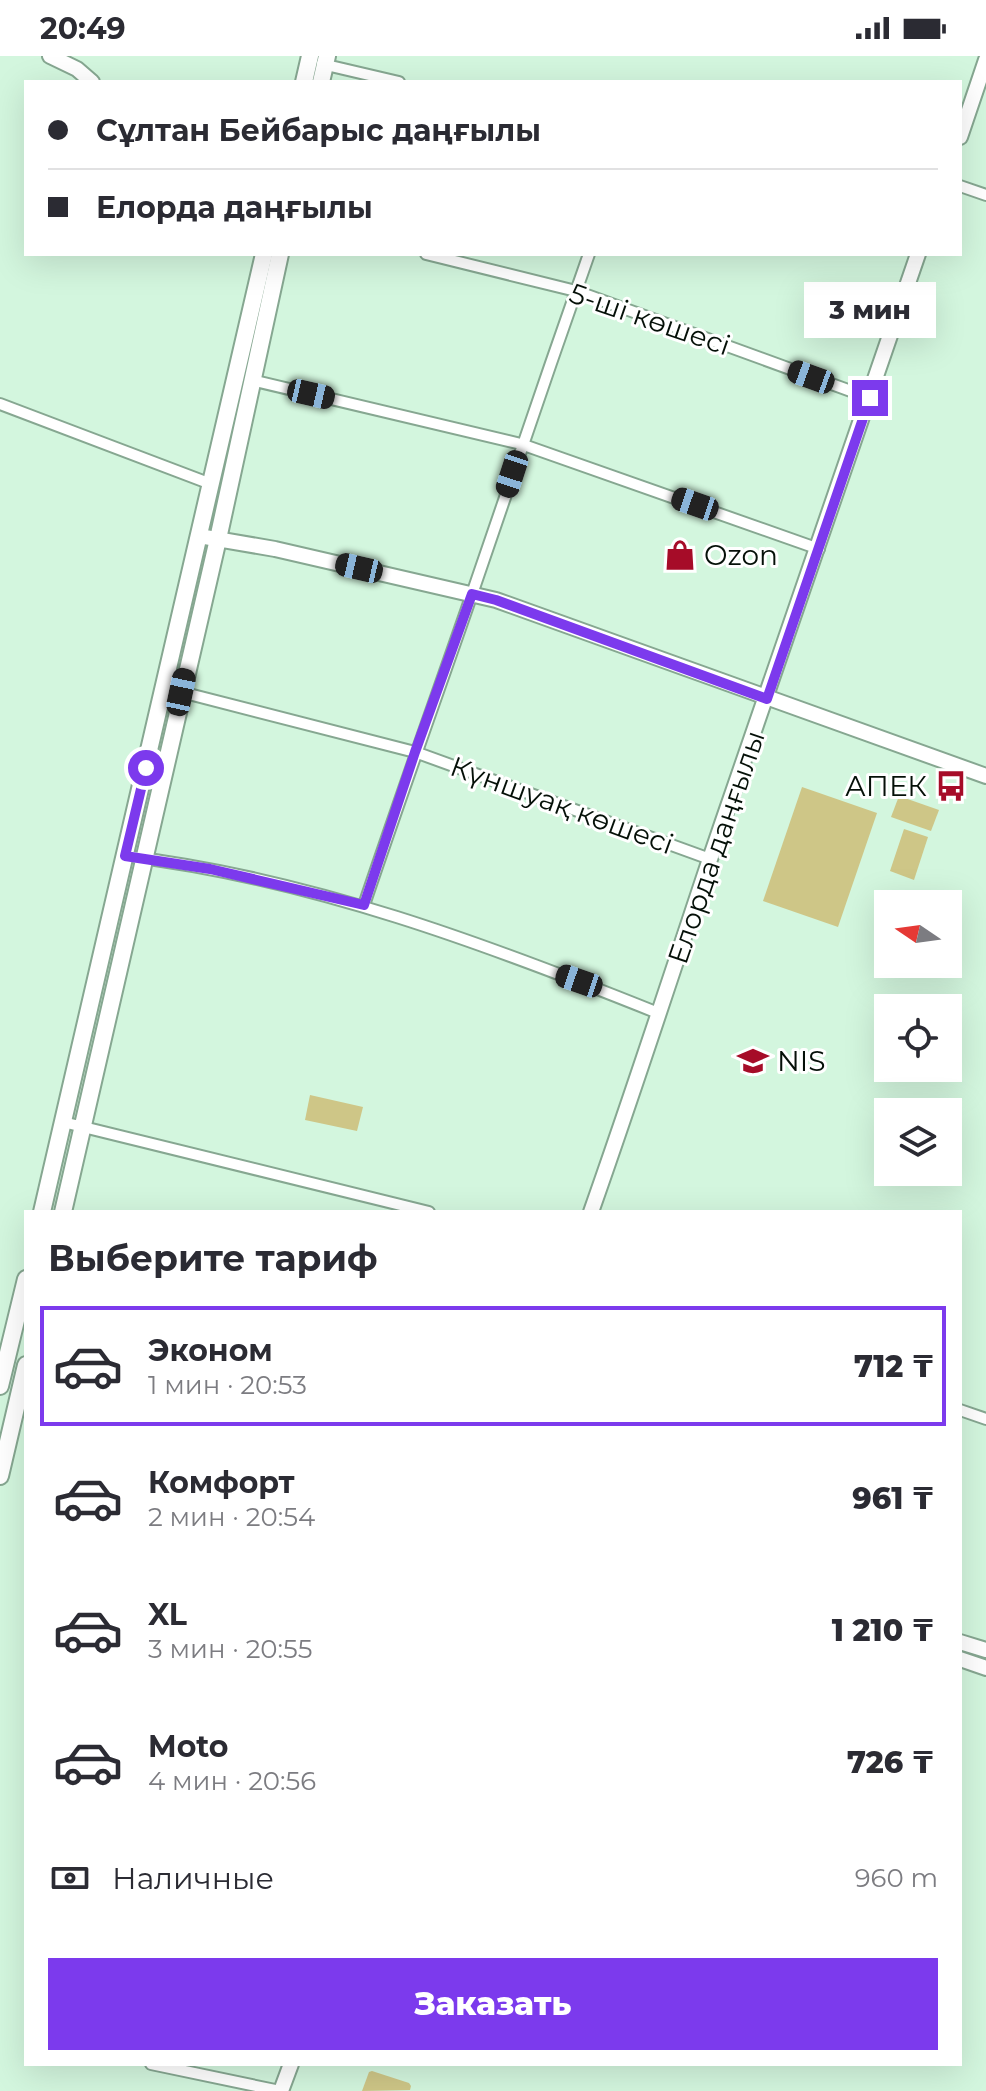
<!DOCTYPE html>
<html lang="ru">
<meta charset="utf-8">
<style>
body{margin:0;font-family:Montserrat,sans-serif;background:#f2f2f3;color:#2b2b33;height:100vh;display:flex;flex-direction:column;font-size:30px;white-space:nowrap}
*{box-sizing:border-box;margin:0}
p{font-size:26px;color:#7c7c81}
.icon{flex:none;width:44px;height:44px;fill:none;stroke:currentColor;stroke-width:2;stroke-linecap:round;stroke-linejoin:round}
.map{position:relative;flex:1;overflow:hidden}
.panel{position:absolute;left:24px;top:1154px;width:938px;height:856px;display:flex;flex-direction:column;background:#fff;border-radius:0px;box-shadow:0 8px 32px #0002}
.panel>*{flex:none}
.top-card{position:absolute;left:24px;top:24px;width:938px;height:176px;border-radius:0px;box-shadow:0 8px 32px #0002;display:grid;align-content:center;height:176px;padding:0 24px;background:#fff}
.needle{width:52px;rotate:283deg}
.fabs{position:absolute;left:874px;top:834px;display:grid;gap:16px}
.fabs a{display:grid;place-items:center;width:88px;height:88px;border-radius:0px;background:#fff;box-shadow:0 8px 32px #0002;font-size:40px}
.end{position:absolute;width:36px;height:36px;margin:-18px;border:10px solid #7c3aed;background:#fff;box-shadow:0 0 0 4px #fff}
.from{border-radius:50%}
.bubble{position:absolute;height:56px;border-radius:0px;background:#fff;box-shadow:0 8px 32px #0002;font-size:26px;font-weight:800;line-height:56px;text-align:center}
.car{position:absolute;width:24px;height:48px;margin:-24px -12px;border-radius:10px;box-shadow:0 0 6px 2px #0007;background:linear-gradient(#222 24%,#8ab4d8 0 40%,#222 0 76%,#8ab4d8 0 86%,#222 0)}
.top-card b{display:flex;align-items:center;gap:28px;height:76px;font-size:30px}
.top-card b+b{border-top:2px solid #e1e1e2}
.top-card i{width:20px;height:20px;background:#2b2b33}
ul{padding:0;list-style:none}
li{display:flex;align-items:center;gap:24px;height:120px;margin:0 16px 12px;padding:0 8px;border:4px solid transparent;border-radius:0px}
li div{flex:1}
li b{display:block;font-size:30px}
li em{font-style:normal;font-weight:800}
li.on{border-color:#7c3aed}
li>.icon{width:72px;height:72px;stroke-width:1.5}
h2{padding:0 24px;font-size:36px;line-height:96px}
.pay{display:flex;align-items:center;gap:20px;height:88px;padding:0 24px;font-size:30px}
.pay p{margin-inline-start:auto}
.cta{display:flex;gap:16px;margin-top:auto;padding:16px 24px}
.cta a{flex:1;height:92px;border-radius:0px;background:#7c3aed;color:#fff;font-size:32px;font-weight:800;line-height:92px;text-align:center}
.status{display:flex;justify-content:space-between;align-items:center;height:56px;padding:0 40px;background:#fff;direction:ltr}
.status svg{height:22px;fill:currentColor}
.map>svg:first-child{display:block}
.green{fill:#cec687}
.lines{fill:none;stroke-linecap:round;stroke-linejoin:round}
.street-casing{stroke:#86a791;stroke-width:14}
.secondary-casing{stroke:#86a791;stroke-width:18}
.primary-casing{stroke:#86a791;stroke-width:20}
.street{stroke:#fff;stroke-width:10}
.secondary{stroke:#fff;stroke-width:14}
.primary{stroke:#fff;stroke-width:16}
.route{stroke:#7c3aed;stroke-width:10}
.labels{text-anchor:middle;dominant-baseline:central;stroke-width:6;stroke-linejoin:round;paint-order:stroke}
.street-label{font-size:28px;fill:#051008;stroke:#fff}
.poi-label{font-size:28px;fill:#051008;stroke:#fff;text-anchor:start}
</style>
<div class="status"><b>20:49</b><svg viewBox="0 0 49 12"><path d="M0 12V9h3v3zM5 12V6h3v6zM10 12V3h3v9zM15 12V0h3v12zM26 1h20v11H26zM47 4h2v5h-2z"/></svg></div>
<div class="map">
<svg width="986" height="2035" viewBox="0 0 986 2035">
<rect width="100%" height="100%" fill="#d3f6de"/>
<g class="green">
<polygon points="802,731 877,757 838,871 763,845"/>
<polygon points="899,740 939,754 931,775 891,761"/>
<polygon points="904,773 928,781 914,824 890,815"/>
<polygon points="310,1039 363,1051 357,1075 305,1064"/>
<polygon points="372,2015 409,2027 411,2030 410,2034 362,2035 369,2016"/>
</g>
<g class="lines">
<defs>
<g id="street">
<polyline points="322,8 399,26"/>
<polyline points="960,130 986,139"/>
<polyline points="426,198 576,235 870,342"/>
<polyline points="251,324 521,388 819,493"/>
<polyline points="0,348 211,428"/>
<polyline points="181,636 415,696 710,803"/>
<path d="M125,800C310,822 486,888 658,957"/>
<path d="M364,849C399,745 436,642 472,538C511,425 549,311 589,198"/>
<polyline points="63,1066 429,1156"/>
<polyline points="960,1354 986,1363"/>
<polyline points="151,2008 280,2035"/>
</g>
<g id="secondary">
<polyline points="50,0 77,13 92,26"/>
<polyline points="960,81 986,4"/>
<polyline points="199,480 275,493 496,544 986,720"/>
<path d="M591,1156C632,1040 670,923 709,806C778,603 850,401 918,198"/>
<polyline points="960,1586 986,1594"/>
<polyline points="960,1603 986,1612"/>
<polyline points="281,2035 291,2008"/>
</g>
<g id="primary">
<polyline points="304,26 310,0"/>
<polyline points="321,26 327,0"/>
<polyline points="42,1156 264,198"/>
<polyline points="63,1156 218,483 280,198"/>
<polyline points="0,1330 26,1223"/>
<polyline points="0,1420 26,1309"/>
</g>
</defs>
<use href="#street" class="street-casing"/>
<use href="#secondary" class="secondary-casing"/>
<use href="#primary" class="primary-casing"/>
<use href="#street" class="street"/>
<use href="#secondary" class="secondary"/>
<use href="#primary" class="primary"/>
</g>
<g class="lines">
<polyline class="route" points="146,712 125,800 210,813 364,849 415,696 472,538 496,544 767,643 870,342"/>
</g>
<defs>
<symbol id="shop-bare" viewBox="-9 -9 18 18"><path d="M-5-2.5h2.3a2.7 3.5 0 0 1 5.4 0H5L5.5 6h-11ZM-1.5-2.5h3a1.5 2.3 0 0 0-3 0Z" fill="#a60c28" stroke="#fff" stroke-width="2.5" paint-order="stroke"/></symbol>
<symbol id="bus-bare" viewBox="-9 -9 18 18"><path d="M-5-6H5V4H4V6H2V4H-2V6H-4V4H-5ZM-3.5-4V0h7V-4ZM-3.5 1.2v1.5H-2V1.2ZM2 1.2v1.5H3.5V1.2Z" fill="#a60c28" stroke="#fff" stroke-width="2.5" paint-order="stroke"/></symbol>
<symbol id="school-bare" viewBox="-9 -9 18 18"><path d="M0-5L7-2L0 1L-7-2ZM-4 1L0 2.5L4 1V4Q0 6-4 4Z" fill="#a60c28" stroke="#fff" stroke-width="2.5" paint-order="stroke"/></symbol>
</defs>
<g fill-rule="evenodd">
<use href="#shop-bare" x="658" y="477" width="44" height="44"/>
<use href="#bus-bare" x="929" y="708" width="44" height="44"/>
<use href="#school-bare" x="731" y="983" width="44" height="44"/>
</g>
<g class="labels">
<g class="street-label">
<text transform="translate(650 263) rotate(19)">5-ші көшесі</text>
<text transform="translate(562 749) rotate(20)">Күншуақ көшесі</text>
<text transform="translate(716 791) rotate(-71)">Елорда даңғылы</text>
</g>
<g class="poi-label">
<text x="704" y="499">Ozon</text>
<text x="927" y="730" text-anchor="end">АПЕК</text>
<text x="777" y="1005">NIS</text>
</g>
</g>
</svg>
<div class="fabs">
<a><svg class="needle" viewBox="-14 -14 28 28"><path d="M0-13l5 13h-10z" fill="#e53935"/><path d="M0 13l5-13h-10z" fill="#7c7c81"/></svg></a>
<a><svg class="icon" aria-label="locate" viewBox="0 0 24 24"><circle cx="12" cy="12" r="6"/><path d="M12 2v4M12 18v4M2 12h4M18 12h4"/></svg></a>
<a><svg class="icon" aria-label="layers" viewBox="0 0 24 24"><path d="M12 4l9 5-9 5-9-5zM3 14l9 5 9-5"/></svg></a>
</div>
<i class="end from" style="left:146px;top:712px"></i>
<i class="end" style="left:870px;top:342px"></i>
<div class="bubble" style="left:804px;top:226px;width:132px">3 мин</div>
<i class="car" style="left:811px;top:321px;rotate:290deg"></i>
<i class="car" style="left:311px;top:338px;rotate:103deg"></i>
<i class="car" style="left:512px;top:418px;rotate:198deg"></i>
<i class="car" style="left:695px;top:448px;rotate:289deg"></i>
<i class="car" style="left:359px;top:512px;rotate:283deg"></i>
<i class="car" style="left:181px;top:636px;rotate:12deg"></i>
<i class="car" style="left:579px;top:925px;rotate:289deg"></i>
<div class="top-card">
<b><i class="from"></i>Сұлтан Бейбарыс даңғылы</b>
<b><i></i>Елорда даңғылы</b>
</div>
<section class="panel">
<h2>Выберите тариф</h2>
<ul>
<li class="on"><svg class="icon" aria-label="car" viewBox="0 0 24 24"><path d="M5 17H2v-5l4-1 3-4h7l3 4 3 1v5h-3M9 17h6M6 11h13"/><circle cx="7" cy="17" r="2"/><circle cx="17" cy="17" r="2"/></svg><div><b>Эконом</b><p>1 мин · 20:53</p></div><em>712 ₸</em></li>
<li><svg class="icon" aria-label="car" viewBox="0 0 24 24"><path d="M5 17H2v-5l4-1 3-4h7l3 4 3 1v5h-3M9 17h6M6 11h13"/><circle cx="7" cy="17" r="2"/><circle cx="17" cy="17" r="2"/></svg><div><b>Комфорт</b><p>2 мин · 20:54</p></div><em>961 ₸</em></li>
<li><svg class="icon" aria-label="car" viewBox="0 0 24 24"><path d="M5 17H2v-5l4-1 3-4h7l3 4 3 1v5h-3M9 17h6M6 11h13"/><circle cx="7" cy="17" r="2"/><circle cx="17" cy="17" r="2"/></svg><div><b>XL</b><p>3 мин · 20:55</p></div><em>1 210 ₸</em></li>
<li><svg class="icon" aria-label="car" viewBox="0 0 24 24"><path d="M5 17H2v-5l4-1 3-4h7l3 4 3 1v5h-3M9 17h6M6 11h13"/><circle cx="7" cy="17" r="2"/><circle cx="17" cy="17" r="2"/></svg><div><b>Moto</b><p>4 мин · 20:56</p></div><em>726 ₸</em></li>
</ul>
<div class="pay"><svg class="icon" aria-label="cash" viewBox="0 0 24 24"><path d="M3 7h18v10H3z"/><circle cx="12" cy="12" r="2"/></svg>Наличные<p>960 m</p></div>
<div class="cta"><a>Заказать</a></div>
</section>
</div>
